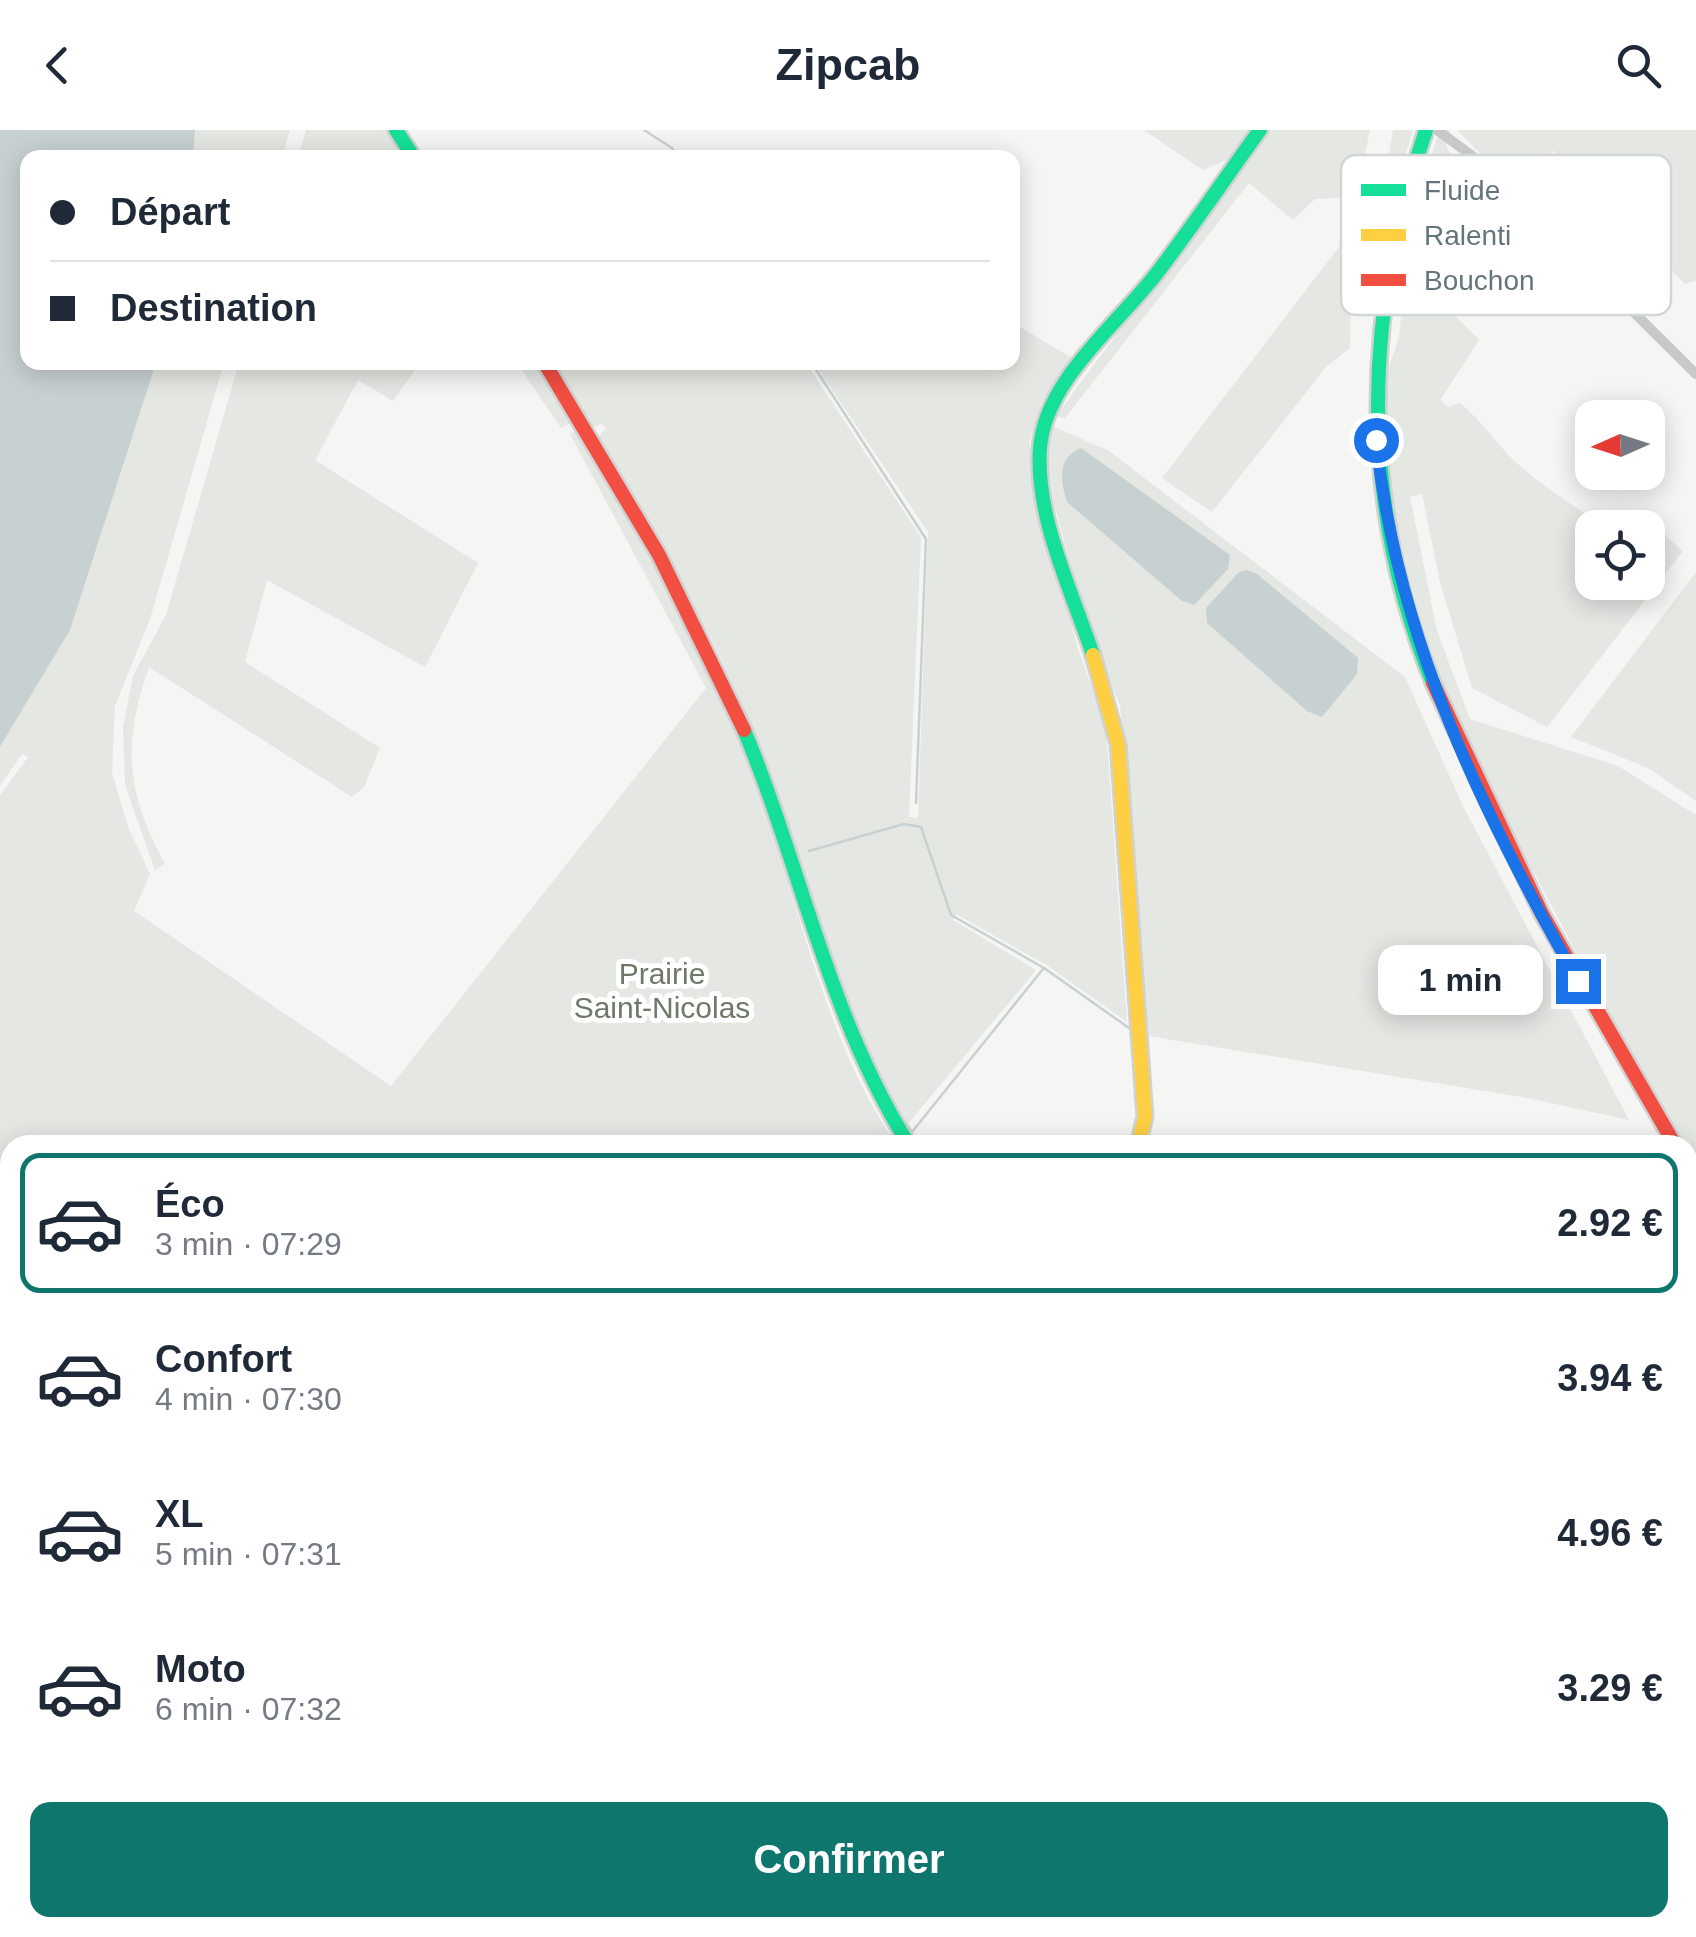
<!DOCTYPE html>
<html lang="fr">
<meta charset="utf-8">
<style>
body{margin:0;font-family:Helvetica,sans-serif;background:#f6f6f7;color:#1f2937;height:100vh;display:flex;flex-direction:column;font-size:38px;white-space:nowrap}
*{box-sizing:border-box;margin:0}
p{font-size:32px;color:#747a83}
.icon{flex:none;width:55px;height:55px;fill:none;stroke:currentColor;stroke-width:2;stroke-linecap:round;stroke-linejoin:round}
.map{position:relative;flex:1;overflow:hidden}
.drawer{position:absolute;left:0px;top:1005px;width:1698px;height:802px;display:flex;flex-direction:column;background:#fff;border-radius:30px 30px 0 0;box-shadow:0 5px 25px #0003}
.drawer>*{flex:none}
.top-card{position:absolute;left:20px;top:20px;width:1000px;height:220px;border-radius:20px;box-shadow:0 5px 25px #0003;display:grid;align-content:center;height:220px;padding:0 30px;background:#fff}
.needle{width:65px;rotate:267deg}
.controls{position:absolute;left:1575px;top:270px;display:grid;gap:20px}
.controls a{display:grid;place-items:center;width:90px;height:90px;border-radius:20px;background:#fff;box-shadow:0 5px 25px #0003;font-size:50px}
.end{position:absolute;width:45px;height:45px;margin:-22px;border:12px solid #1a73e8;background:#fff;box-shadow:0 0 0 5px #fff}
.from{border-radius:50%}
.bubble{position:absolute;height:70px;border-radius:20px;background:#fff;box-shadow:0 5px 25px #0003;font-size:32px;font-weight:600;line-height:70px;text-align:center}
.top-card b{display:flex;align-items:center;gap:35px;height:95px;font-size:38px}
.top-card b+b{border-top:2px solid #e0e1e3}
.top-card i{width:25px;height:25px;background:#1f2937}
ul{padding:18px 0 0;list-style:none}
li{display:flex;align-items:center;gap:30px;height:140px;margin:0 20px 15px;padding:0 10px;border:5px solid transparent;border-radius:20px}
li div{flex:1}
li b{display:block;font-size:38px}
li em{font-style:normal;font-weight:600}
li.selected{border-color:#0f766e}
li>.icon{width:90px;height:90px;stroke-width:1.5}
.primary-button{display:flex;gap:20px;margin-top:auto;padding:20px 30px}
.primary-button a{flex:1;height:115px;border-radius:20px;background:#0f766e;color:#fff;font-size:40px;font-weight:600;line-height:115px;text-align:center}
header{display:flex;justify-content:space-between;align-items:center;height:130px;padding:0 30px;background:#fff;font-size:45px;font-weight:600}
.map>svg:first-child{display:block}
.green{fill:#e4e7e2}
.water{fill:#c8d1d2}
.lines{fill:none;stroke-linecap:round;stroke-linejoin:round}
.stream{stroke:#c8d1d2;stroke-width:2.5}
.fast-casing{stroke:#d0d1d1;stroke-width:19}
.slow-casing{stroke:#d0d1d1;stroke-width:19}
.jam-casing{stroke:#d0d1d1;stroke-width:19}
.street{stroke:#c6c8c9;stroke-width:10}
.fast{stroke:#16e098;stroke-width:14}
.slow{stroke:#ffcf43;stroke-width:14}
.jam{stroke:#f24e42;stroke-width:14}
.route{stroke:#1a73e8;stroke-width:12}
.labels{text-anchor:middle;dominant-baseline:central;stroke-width:10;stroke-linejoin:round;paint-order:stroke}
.park-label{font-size:30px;fill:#6e7967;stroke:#fff}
.key{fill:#fff;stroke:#d1d6d7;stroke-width:2.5}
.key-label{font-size:28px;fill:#65767b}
</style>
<header><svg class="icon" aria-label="back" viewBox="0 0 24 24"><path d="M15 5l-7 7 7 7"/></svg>Zipcab<svg class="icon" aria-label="search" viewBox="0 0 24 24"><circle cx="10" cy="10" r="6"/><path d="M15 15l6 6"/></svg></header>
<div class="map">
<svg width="1696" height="1807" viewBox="0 0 1696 1807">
<rect width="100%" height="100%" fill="#f5f5f4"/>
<g class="green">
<polygon points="195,0 290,0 282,27 193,28"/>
<polygon points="306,0 389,0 407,28 298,28"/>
<polygon points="1144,0 1249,0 1227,30 1203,40"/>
<polygon points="1268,0 1370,0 1356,67 1315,69 1293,90 1249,53 1065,288 1056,286"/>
<polygon points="1393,0 1413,0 1380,108 1368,195 1372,118"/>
<path d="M1439,0H1450L1446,16L1450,23L1497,62L1447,114L1459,126C1427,170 1448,176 1479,210L1440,270L1448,277L1460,273C1478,288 1488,302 1503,319C1530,350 1572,373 1604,397L1592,398V452H1648V399L1652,394L1683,421L1547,597L1472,558L1440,452L1422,364L1410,367L1437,501L1470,589L1618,636L1696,685V1031C1645,953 1599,866 1555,782C1468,620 1374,447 1385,257C1386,236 1398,219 1400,199C1403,174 1400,149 1404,124C1411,82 1428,40 1439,0Z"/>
<polygon points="1457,0 1696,0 1696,151 1685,154 1552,20 1545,50 1534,59 1517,43 1508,51"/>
<polygon points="1352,100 1350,218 1326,237 1212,382 1162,348"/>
<path d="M1013,193L1075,230L1042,272L1029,312L1034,353L1078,519L1106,597L1127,892L1048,836L956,784L953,790L1036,840L907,995L898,990C827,861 800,719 745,583C706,487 650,397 598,307L606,299L602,294L593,297L553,233H806L921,407L909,687L918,688L928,402L814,233L1012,232Z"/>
<path d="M156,233H224L150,489L115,576L112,643L128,697L150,744L134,781L391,956L706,558L570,304L577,300C643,406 712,519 753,638C794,757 824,913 897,1015H10V1798H1353L1359,1807H0V665L28,627L22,624L0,656V617L70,499Z"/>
<path d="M239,233H420L393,271L358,250L315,330L478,433L425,537L267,450L245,532L380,618L364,657L352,667L149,537C122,614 126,662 165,734L155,740L125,655L123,597L133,546L166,485Z"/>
<polygon points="517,233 537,233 573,292 561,298"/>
<polygon points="1052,296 1109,321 1405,547 1463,676 1629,990 1527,968 1149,906 1120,575 1090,505 1054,374 1048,332"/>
<polygon points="1696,442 1696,671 1648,638 1571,607"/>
<polygon points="1696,1178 1696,1337 1688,1345 1688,1244 1693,1239 1688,1228 1688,1179"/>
<polygon points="1696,1728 1696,1807 1574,1807 1593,1798 1688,1798 1688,1735"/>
</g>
<g class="water">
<polygon points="0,0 195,0 193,27 28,28 28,232 156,233 70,500 0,617"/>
<path d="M1081,318L1230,425L1228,439L1194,475L1182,471L1067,372C1060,350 1057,328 1081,318Z"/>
<polygon points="1247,440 1257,444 1358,528 1357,544 1322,587 1307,581 1207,493 1206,478 1239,442"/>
</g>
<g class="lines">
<g class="stream">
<polyline points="644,0 672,18 678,28"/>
<polyline points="811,232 926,409 916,673"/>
<polyline points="809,721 904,694 921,697 951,785 1044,838 1129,898"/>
<polyline points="907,995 912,1002 1043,839"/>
<polyline points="1146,1015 1150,992"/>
</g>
<defs>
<g id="fast">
<polyline points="396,0 414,28"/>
<path d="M1426,0C1363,185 1359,371 1433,553"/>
<path d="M1093,525C1072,461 1035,387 1040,318C1045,250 1118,194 1157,143C1193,96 1226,47 1260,0"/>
<path d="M744,600C802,739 828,886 909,1015"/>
</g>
<g id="slow">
<polyline points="1093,525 1118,614 1145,987 1138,1015"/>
<polyline points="1688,1035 1696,1048"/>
<polyline points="1361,1798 1367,1807"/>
</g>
<g id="jam">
<polyline points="544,232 659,425 744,600"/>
<polyline points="1433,553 1542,784 1675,1015"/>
</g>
</defs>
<use href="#fast" class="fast-casing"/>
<use href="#slow" class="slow-casing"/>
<use href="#jam" class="jam-casing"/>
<polyline class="street" points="1437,0 1486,36 1696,244"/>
<use href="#fast" class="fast"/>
<use href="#slow" class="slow"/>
<use href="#jam" class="jam"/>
</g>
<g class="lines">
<path class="route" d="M1376,310C1397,509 1481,679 1578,851"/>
</g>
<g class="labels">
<g class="park-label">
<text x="662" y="843">Prairie<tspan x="662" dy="34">Saint-Nicolas</tspan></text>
</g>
</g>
<rect x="1341" y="25" width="330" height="160" rx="15" class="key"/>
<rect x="1361" y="54" width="45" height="12" fill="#16e098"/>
<rect x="1361" y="99" width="45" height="12" fill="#ffcf43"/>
<rect x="1361" y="144" width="45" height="12" fill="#f24e42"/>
<g class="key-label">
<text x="1424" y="70">Fluide</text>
<text x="1424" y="115">Ralenti</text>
<text x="1424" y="160">Bouchon</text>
</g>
</svg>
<div class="controls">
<a><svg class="needle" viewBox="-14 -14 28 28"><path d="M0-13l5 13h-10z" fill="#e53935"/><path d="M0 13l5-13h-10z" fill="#747a83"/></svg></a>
<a><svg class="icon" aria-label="locate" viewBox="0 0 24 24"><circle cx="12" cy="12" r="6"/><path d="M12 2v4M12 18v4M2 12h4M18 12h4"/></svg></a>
</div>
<i class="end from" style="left:1376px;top:310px"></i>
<i class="end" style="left:1578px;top:851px"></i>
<div class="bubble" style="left:1378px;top:815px;width:165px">1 min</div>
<div class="top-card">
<b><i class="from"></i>Départ</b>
<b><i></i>Destination</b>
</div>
<section class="drawer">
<ul>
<li class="selected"><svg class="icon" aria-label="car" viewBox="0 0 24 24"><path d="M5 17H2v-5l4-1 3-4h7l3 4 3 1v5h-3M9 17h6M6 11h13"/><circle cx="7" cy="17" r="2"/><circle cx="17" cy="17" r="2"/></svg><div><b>Éco</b><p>3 min · 07:29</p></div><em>2.92 €</em></li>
<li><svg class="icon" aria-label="car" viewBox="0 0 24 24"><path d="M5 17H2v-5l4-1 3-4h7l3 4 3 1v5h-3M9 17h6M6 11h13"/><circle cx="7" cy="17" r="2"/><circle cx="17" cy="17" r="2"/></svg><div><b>Confort</b><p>4 min · 07:30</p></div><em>3.94 €</em></li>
<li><svg class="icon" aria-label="car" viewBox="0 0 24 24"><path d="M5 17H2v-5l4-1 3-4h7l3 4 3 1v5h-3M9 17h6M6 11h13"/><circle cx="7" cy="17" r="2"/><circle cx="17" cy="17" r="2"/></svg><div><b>XL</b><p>5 min · 07:31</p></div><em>4.96 €</em></li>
<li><svg class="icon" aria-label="car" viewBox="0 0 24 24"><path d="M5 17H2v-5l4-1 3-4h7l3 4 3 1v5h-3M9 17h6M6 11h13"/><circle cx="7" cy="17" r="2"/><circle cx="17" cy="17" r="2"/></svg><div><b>Moto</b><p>6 min · 07:32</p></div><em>3.29 €</em></li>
</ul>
<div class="primary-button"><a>Confirmer</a></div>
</section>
</div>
